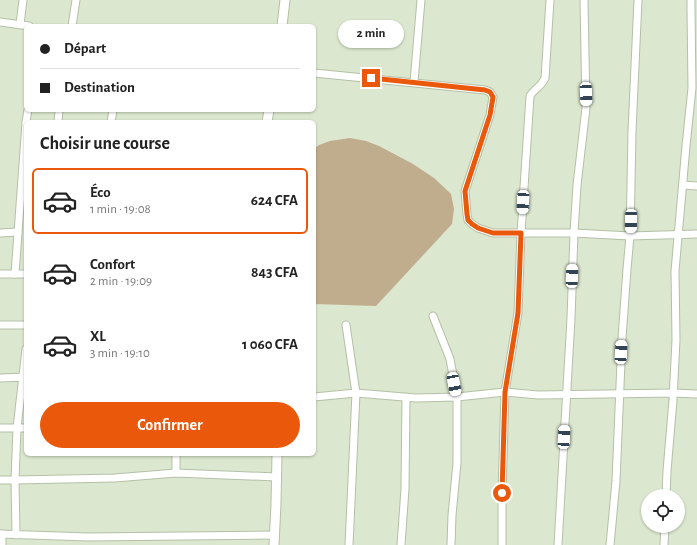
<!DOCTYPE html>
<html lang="fr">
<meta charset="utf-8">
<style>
body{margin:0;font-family:"Alegreya Sans",sans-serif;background:#f2f2f2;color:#222;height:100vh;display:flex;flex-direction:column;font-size:15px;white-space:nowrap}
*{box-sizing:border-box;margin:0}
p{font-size:13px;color:#767676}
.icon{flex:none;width:22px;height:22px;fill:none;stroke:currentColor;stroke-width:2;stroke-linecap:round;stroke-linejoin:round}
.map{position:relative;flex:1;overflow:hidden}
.drawer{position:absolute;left:24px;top:120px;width:292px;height:336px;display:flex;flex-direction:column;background:#fff;border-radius:6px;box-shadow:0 1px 3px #0004}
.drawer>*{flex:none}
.top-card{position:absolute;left:24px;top:24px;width:292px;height:88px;border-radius:6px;box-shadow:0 1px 3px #0004;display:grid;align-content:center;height:88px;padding:0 16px;background:#fff}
.fabs{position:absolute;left:641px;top:489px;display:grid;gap:8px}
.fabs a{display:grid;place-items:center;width:44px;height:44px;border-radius:50%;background:#fff;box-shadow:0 1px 3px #0004;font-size:20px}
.end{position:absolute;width:18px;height:18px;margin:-9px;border:5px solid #ea580c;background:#fff;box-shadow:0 0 0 2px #fff}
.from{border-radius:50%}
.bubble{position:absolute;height:28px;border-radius:14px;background:#fff;box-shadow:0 1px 3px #0004;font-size:13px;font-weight:700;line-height:28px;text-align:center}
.car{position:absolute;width:12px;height:24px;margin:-12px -6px;border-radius:5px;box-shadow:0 0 3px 1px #0007;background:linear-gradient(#fff 24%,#345 0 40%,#fff 0 76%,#345 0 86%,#fff 0)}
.top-card b{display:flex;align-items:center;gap:14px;height:38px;font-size:15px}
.top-card b+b{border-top:1px solid #e0e0e0}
.top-card i{width:10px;height:10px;background:#222}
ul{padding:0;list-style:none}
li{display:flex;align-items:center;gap:12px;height:66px;margin:0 8px 6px;padding:0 8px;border:2px solid transparent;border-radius:6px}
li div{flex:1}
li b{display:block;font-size:15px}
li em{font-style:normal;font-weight:700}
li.current{border-color:#ea580c}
li>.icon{width:36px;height:36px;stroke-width:1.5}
h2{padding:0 16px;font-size:18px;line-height:48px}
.cta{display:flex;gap:8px;margin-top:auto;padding:8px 16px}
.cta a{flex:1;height:46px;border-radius:24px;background:#ea580c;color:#fff;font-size:16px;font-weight:700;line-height:46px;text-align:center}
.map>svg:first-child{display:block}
.green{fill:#c0ad8e}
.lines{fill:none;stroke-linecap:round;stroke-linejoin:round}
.minor-casing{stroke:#b4c0a7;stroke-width:9}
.tertiary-casing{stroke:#b4c0a7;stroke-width:11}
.minor{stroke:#fff;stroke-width:7}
.tertiary{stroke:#fff;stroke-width:9}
.route{stroke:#ea580c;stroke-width:5}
</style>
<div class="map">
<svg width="697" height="545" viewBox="0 0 697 545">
<rect width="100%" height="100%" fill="#dbe7ce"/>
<polygon class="green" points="350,138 366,141 379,146 413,164 434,178 451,194 454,209 452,224 376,306 314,304 314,149 319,145 330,141"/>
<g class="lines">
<defs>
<g id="minor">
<polyline points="0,22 29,26"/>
<polyline points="20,24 23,0"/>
<polyline points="72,26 76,0"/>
<polyline points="314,73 485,90 490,92 493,97 490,115 465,191 467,214 468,220 472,224 478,228 493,233 574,233 630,236 697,234"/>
<polyline points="414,82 421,0"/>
<polyline points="26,122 28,110"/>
<polyline points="58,122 59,110"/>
<polyline points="111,122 113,110"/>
<polyline points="683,185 697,186"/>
<polyline points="0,233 18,232"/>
<polyline points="0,274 26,274"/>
<polyline points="15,274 26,123"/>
<polyline points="433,316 450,359 457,397 457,463 452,515 451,545"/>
<polyline points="0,325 26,325"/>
<polyline points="346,325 356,393 349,545"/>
<polyline points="0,378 26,377"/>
<polyline points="314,397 356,393 416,398 457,397 505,392 538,395 673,393 697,394"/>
<polyline points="0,428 26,428"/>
<polyline points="176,473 176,454"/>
<polyline points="0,480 15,480 115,478 176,473 276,477"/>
<polyline points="666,496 667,471 673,400 676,340 675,271 686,146 692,88 691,9 691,0"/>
<polyline points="0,534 88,537 275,535"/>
<polyline points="16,535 15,480 17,428 26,349"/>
<polyline points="2,545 2,534"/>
<polyline points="401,545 405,489 406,398"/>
<path d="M502,545V493L505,392L518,313L521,233L530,96C534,89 542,86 545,78L550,0"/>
<polyline points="558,545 571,318 574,233 577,185 586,108 584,0"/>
<polyline points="610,545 616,481 622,338 627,269 630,236 632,131 638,0"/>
<polyline points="664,545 665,526"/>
</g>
<g id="tertiary">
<polyline points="282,26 285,0"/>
<polyline points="267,122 269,110"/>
<polyline points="274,545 276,504 277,454"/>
</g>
</defs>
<use href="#minor" class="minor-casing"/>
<use href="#tertiary" class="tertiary-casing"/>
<use href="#minor" class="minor"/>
<use href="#tertiary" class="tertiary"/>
</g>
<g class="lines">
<polyline class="route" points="371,78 485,90 490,92 493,97 490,115 465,191 467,214 468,220 472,224 478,228 493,233 521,233 518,313 505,392 502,493"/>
</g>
</svg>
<div class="fabs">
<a><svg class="icon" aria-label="locate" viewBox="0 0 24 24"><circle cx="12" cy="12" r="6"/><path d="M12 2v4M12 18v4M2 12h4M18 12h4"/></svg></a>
</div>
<i class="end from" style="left:502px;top:493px"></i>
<i class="end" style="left:371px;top:78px"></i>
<div class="bubble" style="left:338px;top:20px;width:66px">2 min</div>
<i class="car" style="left:586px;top:94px;rotate:178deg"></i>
<i class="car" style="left:523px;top:202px;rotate:183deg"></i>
<i class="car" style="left:631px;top:221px;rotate:181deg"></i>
<i class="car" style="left:572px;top:276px;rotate:2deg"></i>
<i class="car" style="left:621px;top:352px;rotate:3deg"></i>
<i class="car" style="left:454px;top:384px;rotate:169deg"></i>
<i class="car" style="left:564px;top:437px;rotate:3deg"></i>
<div class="top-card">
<b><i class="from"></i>Départ</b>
<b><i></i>Destination</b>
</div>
<section class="drawer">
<h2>Choisir une course</h2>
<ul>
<li class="current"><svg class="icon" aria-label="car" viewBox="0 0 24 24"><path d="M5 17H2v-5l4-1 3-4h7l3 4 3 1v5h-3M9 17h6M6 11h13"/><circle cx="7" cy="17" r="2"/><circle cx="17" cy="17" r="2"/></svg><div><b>Éco</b><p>1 min · 19:08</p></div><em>624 CFA</em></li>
<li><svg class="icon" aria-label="car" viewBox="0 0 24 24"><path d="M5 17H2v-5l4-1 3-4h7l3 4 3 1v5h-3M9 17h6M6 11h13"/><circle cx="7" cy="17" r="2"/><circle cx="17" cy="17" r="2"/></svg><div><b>Confort</b><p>2 min · 19:09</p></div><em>843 CFA</em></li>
<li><svg class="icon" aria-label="car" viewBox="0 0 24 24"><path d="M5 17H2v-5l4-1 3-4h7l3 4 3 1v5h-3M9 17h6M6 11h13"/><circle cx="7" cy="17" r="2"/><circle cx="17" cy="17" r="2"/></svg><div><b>XL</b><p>3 min · 19:10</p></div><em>1 060 CFA</em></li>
</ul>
<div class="cta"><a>Confirmer</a></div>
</section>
</div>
